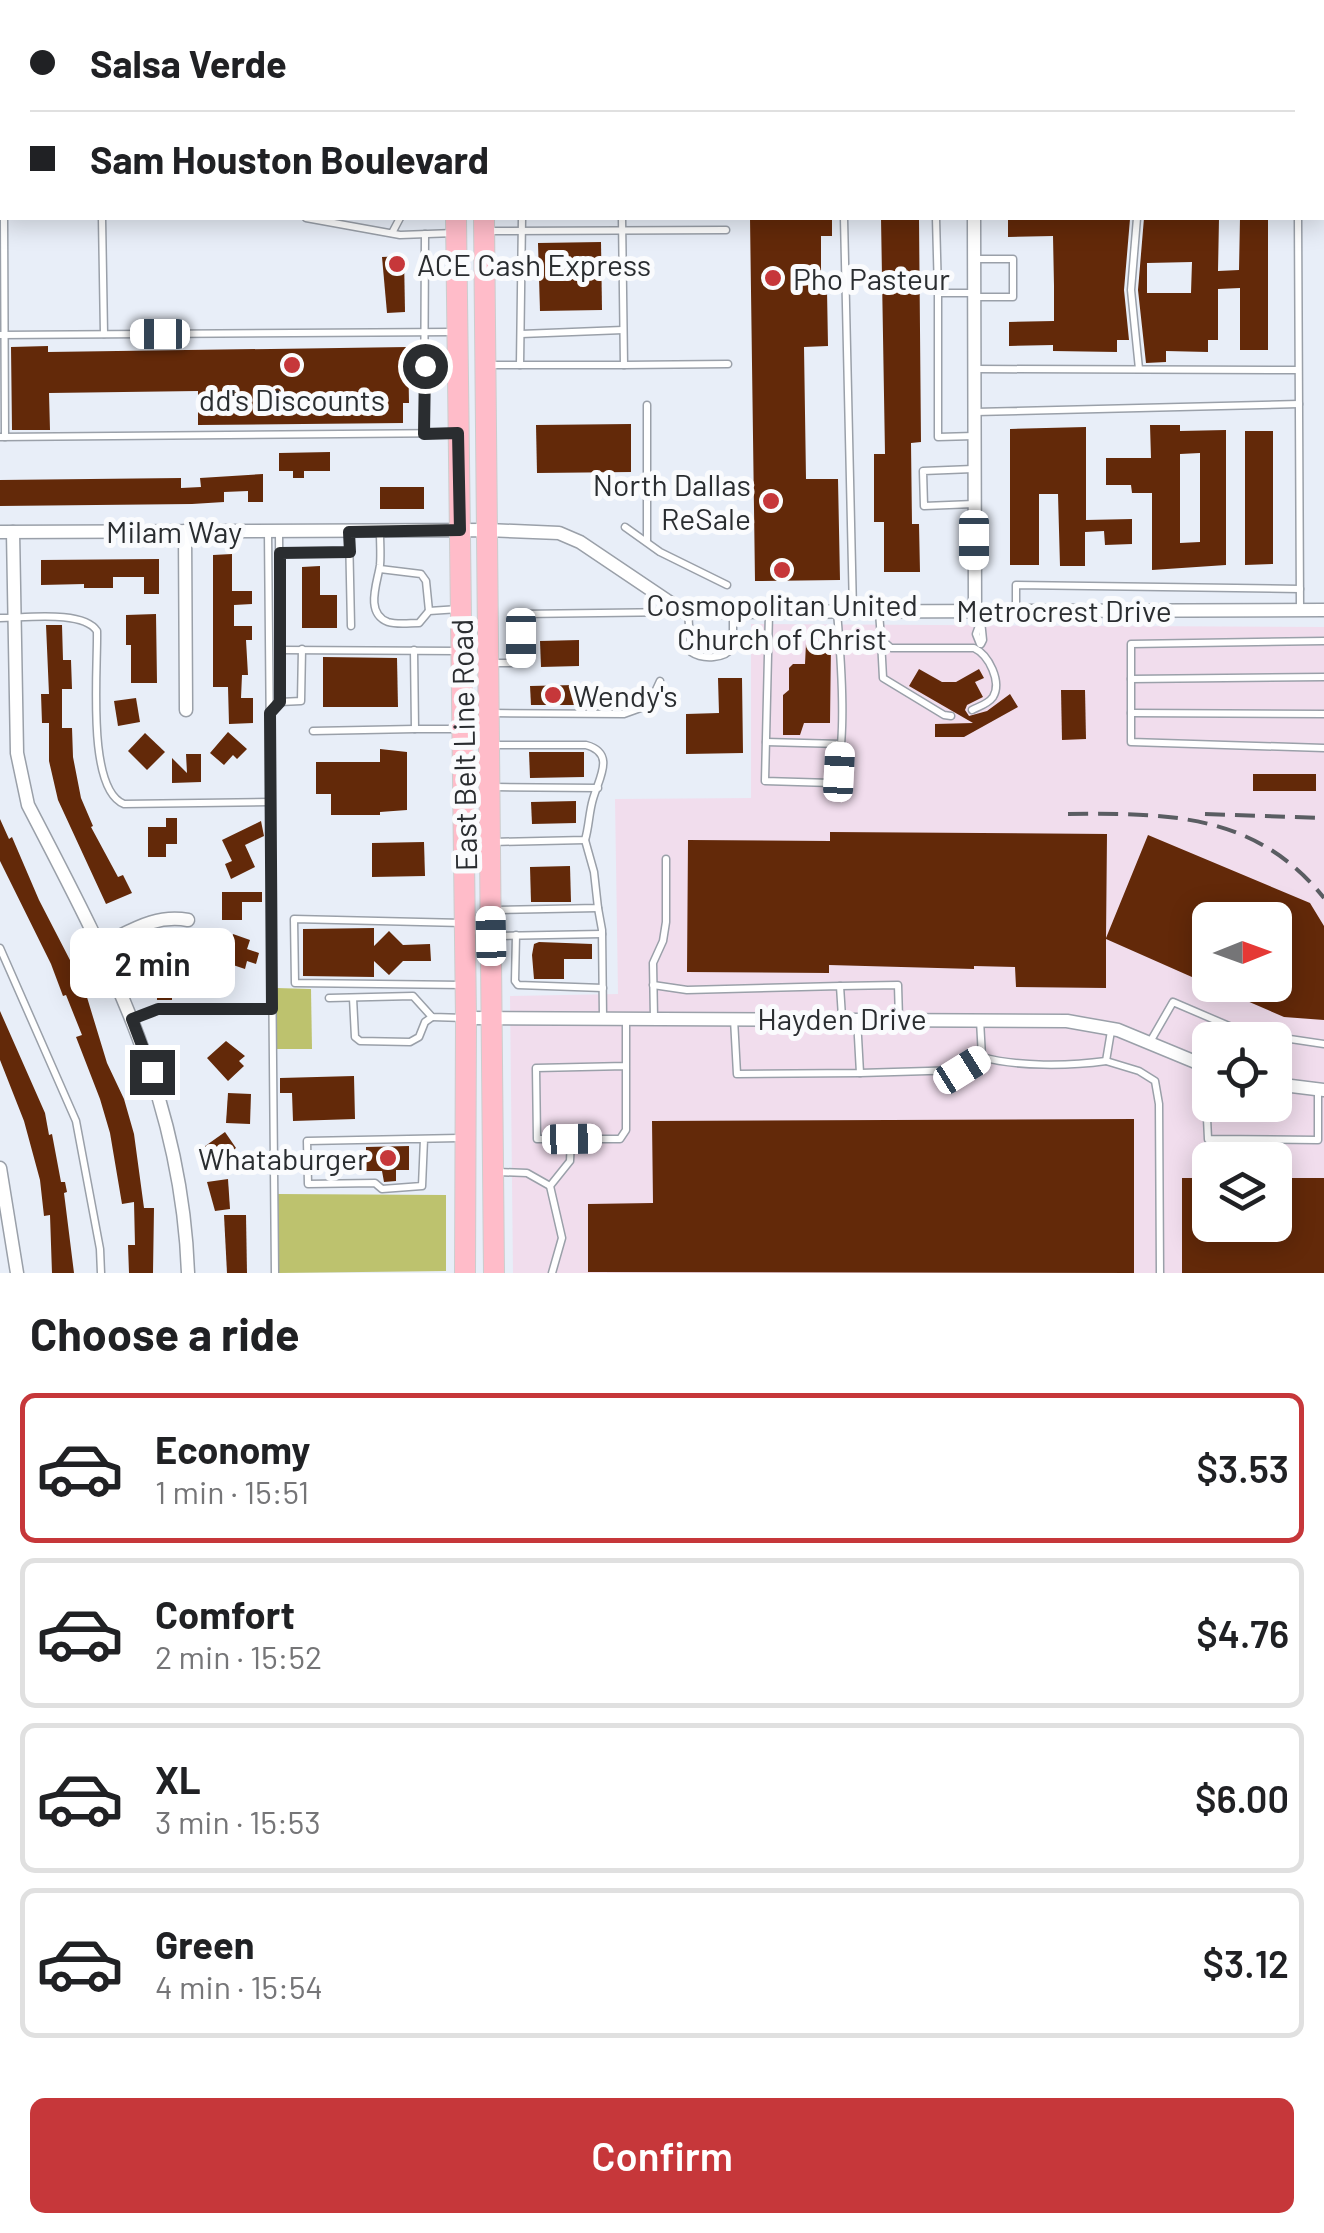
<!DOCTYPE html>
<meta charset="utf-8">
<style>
body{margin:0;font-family:Barlow,sans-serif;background:#f6f6f6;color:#202124;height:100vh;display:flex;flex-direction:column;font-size:38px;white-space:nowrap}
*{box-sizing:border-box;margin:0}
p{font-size:32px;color:#757577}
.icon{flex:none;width:55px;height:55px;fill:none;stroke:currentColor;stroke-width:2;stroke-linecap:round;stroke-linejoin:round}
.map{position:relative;height:1273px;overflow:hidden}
.details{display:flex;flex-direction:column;background:#fff;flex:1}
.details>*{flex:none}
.top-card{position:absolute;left:0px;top:0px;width:1325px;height:220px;box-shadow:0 5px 25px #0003;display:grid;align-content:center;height:220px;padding:0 30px;background:#fff}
.needle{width:65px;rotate:89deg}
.fabs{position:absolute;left:1192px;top:902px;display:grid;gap:20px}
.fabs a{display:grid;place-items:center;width:100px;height:100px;border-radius:15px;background:#fff;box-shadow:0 5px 25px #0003;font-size:50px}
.end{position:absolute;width:45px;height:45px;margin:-22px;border:12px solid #2a2d30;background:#fff;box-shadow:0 0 0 5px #fff}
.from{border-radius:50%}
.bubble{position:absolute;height:70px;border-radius:15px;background:#fff;box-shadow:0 5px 25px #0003;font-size:32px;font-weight:600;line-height:70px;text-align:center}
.car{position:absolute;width:30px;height:60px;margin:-30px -15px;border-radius:12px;box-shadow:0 0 8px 2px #0007;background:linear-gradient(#fff 24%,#345 0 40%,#fff 0 76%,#345 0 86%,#fff 0)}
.top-card b{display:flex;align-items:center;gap:35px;height:95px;font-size:38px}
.top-card b+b{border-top:2px solid #e0e0e0}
.top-card i{width:25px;height:25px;background:#202124}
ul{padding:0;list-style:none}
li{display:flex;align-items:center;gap:30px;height:150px;margin:0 20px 15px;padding:0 10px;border:5px solid #e0e0e0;border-radius:15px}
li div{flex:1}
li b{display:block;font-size:38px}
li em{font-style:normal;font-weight:600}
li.current{border-color:#c6373a}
li>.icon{width:90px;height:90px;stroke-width:1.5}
h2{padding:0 30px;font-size:45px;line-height:120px}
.cta{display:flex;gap:20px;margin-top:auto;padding:20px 30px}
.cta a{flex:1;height:115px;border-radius:15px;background:#c6373a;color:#fff;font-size:40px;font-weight:600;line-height:115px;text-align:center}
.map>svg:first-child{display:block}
.industrial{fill:#f1dded;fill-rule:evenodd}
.green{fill:#bdc26e}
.building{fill:#632909;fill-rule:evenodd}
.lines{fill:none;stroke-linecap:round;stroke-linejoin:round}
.service-casing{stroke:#9aa0a9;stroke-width:9}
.minor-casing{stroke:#9aa0a9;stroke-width:15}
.primary-casing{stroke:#cccdcd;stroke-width:22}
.service{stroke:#fff;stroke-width:6}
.minor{stroke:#fff;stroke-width:12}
.primary{stroke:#ffbcc9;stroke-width:20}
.rail{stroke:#5a5d62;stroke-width:4;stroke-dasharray:20 10;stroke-linecap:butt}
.route{stroke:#2a2d30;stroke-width:12}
.poi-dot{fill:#c6373a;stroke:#fafbfd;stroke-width:4}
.labels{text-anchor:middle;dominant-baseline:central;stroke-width:10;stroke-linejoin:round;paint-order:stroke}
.poi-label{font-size:30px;fill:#2a2d30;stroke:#fafbfd;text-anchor:start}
.street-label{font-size:30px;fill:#2a2d30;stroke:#fafbfd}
</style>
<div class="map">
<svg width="1324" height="1273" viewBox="0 0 1324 1273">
<rect width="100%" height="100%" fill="#e8eef8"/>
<path class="industrial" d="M751,624L1324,627V1273H513L510,996L618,994L615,799L751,798ZM1210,920H1275V985H1210ZM1210,1040H1275V1105H1210ZM1210,1160H1275V1225H1210Z"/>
<g class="green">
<polygon points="276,988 311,989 312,1049 276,1049"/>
<polygon points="278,1194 446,1195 446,1271 279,1273"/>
</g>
<g class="building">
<polygon points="750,218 832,218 832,236 821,236 821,290 827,290 828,346 804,347 806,479 838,479 840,580 755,581"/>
<polygon points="881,218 919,218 921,442 911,443 912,524 919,524 920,572 884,572 884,522 874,522 874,454 885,454"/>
<polygon points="1008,218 1130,219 1124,290 1129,340 1117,340 1117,352 1053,351 1053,345 1009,346 1009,322 1054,321 1054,286 1053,236 1008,237"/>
<path d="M1144,218H1219L1218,271L1239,270L1240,218H1268V350H1240V288L1218,289V340H1208V352L1166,351V362L1146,363L1138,290ZM1192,262L1191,293H1147V263Z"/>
<polygon points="601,242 602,310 540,311 538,243"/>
<polygon points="404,256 405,312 387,313 382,257"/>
<polygon points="48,346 48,352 408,347 409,403 403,403 403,423 198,425 198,391 49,393 50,430 12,430 11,347"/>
<polygon points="631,424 631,472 537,473 536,425"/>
<path d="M1150,425H1180V431L1226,430V565L1152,570V493H1132L1131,485H1106V458H1151ZM1200,453V542L1180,543V454Z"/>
<polygon points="1086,427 1086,520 1132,519 1132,544 1105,545 1104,531 1085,532 1085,566 1060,566 1058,494 1039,494 1039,565 1010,565 1010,429"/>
<polygon points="1245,431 1273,431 1273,564 1245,565"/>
<polygon points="330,452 330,471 304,471 304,478 293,478 293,471 279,471 279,453"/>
<polygon points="263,474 263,502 248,502 248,491 224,492 224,502 192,504 0,506 0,480 181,478 181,488 201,487 200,478"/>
<rect x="380" y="487" width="44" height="22"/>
<polygon points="232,554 232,591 252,591 252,604 234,605 234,626 252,626 252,640 246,640 248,675 242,675 241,698 253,698 253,723 229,724 228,687 213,687 213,555"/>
<polygon points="159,559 159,594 144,594 144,577 113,577 113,588 84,588 84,584 41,585 41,560"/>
<polygon points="320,566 320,595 337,595 337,628 302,628 302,567"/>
<polygon points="156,614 157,683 131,683 131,645 126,645 126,615"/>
<polygon points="46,625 62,625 63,660 71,660 72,689 62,689 62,728 72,728 73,757 81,798 93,826 91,827 118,877 123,875 132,893 106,904 58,800 49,761 49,723 42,723 41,694 49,694"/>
<polygon points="579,640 579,666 541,667 540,641"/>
<polygon points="806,643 831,643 830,723 804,723 800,735 783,735 783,695 789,690 789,668 793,664 805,664"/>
<polygon points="323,657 397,658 398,707 323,707"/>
<polygon points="919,669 942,682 956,682 979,669 984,678 975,682 983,697 967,705 965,710 969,716 987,711 1010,694 1018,707 964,737 935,737 935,724 973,723 909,686"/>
<polygon points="718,678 742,678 743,753 686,754 686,714 719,713"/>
<polygon points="575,685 575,705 531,705 530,686"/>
<polygon points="1061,690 1085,690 1086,739 1062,740"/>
<polygon points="136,698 140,722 118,726 114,701"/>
<polygon points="228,732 247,749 237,759 233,755 224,765 210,753"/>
<polygon points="145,733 165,752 147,770 128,751"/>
<polygon points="380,749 407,752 407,810 380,812 380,815 331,815 331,794 316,794 316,762 380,762"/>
<polygon points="529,752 584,752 584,777 530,778"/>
<polygon points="186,754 201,754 201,782 172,783 172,758 187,773"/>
<rect x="1253" y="774" width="63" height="17"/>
<polygon points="576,801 576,823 532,824 531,802"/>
<polygon points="166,818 177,818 177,844 166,844 166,857 148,857 148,827 166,827"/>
<polygon points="0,819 9,839 12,837 39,900 71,962 83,995 86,994 107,1063 124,1099 134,1134 144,1208 154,1208 153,1273 129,1273 128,1245 135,1245 134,1202 122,1204 110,1133 100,1099 76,1037 82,1035 66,995 63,996 51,964 0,861"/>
<polygon points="261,821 264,836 245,845 255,867 231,879 225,864 232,861 222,840"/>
<polygon points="830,832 1107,834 1106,938 1148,835 1310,903 1324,926 1324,1020 1284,1017 1210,985 1275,985 1275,920 1210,920 1210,985 1106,939 1106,988 1016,987 1015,967 974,966 974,969 829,965 829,973 687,972 688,840 830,841"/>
<polygon points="424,842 425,876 372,877 372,843"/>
<polygon points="570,866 571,902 531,902 530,867"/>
<polygon points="222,892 262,892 262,902 242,902 242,920 222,920"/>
<polygon points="374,928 374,946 389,931 403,945 430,944 431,961 403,961 389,975 374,961 374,977 303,976 303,929"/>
<polygon points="233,934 250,940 247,949 259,953 256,964 247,961 245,969 224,962"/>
<polygon points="539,942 592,944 592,959 564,959 564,979 534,979 532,955 534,944"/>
<polygon points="175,960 177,981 172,981 172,1000 157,1000 157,982 147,982 146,962"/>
<polygon points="213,964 219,983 192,992 186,972"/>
<polygon points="0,1011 45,1113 49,1135 52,1134 61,1182 65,1182 67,1192 64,1193 74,1273 52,1273 50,1215 44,1216 40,1180 24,1121 0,1060"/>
<polygon points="226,1041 245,1056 239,1061 244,1066 228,1081 207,1058"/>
<polygon points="354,1076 355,1119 293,1121 292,1093 280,1093 280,1078"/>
<polygon points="228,1093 251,1094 250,1124 226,1123"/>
<polygon points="1134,1119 1134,1273 588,1272 588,1204 653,1203 652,1121"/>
<polygon points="225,1132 236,1148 212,1165 201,1149"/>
<polygon points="409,1146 409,1170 396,1170 396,1181 384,1182 382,1171 366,1171 366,1147"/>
<polygon points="1182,1178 1210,1178 1210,1225 1275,1225 1275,1178 1324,1178 1324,1273 1182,1273"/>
<polygon points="228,1179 230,1209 215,1211 207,1182"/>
<polygon points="224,1215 246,1215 247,1273 227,1273"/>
</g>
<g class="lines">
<defs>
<g id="service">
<polyline points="98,0 98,2"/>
<polyline points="243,0 243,2"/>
<polyline points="272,0 272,2"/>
<polyline points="355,0 355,2"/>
<polyline points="603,0 620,2 620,0"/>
<polyline points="844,0 844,2"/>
<polyline points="877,0 877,1"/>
<polyline points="923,0 923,1"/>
<polyline points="1265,0 1265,2"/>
<polyline points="5,2 5,0"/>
<polyline points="128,2 128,0"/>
<polyline points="528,2 531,0"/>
<polyline points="997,2 997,0"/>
<polyline points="1116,2 1116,0"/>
<polyline points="0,137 2,137"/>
<polyline points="4,218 5,437"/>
<polyline points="102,218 104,334"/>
<polyline points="306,218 400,235 455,233"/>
<polyline points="844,218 853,611"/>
<polyline points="936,218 938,293"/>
<polyline points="1137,218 1131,290 1139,369"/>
<polyline points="1298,218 1300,608"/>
<polyline points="486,231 726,230"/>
<polyline points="392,233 400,218"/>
<polyline points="976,259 1013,259 1013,297 976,297"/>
<polyline points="973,293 938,293 938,437 974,436"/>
<polyline points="521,334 623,330"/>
<polyline points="0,335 454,332"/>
<polyline points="487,365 624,365 622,218"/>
<polyline points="520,365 522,218"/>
<polyline points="624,365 728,364"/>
<polyline points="976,369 1298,370"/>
<polyline points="975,412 1299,404"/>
<polyline points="424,434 425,234"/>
<polyline points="0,437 457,433"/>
<polyline points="973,469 923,471 924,506 974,504"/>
<polyline points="625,527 660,552 727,585"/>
<polyline points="268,532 275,1273"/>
<polyline points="349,532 351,626"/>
<path d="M380,533C380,543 381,555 380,565C378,581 364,613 388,622C397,625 410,623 419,623L429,611L459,609"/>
<polyline points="647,540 647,405"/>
<polyline points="279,553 349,552"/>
<polyline points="380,569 421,574 426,581 429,611"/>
<polyline points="1016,610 1016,585 1300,589"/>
<polyline points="980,611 983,640 981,644"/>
<path d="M688,612L691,652C703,660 725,659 733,647V613"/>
<path d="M879,612L881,639L891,648H974C989,655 1002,682 993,697C988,704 980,706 972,710"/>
<path d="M769,613L765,781L831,783C850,758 840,647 837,612"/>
<path d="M0,618C25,618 83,610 97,631C98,668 86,789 124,804L271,802"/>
<polyline points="980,623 976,634 980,644"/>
<polyline points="881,640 883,678 944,715 951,716"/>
<polyline points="1324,641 1131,644 1131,742 1324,748"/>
<polyline points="280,650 459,651"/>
<polyline points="414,650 415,729 460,729"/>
<polyline points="490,663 521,663 521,614 678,612"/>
<polyline points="1131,679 1324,677"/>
<polyline points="280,702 301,701 302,649"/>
<polyline points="270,713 280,702 279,532"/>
<polyline points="490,713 624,714 649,705 660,681"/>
<polyline points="1131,713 1324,714"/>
<polyline points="313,731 415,729"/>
<polyline points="766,742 841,744"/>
<path d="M491,745H586C616,753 599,778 593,799C589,812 589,827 585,840L492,842"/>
<polyline points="494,787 598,788"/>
<polyline points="598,908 602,930 603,1017"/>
<polyline points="494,910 598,908 594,872 585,840"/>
<polyline points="463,923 294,919 295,983 464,985"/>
<polyline points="516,935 515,981 518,985 603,988"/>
<polyline points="494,936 602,934"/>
<polyline points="0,948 76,1121 100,1249 101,1273"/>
<polyline points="653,985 687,990 840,986 842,1017"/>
<polyline points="840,986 898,985 899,1019"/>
<polyline points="329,998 413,996 432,1017 465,1018"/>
<polyline points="353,998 355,1037 360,1041 410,1042 419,1037 425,1022 432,1017"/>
<polyline points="654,1018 653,963 663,941 666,922 666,859"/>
<polyline points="132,1019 158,1009 272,1009"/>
<polyline points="734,1019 737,1074 860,1073 857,1019"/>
<path d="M980,1020L982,1057C1017,1067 1070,1066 1106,1061L1111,1031"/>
<polyline points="1243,1032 1324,1044"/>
<polyline points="1150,1042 1173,1002 1243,1032 1240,1040"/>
<polyline points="1106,1061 1139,1071 1155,1081 1159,1104 1160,1273"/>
<polyline points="626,1066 536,1068 537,1139 620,1139 626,1130 626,1019"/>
<polyline points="860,1073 962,1070 982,1057"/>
<polyline points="1211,1105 1207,1118 1208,1139 1318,1140 1318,1090"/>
<path d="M424,1139L422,1186L382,1189L375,1183L308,1184L307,1141C357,1140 408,1139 459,1138"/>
<polyline points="498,1172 527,1173 550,1186 570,1161 571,1139"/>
<polyline points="550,1186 562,1238 552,1273"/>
</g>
<g id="minor">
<polyline points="972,0 973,2"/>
<polyline points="974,218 975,610"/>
<polyline points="185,531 186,710"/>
<polyline points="0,532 487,530 559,533 580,542 684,612 1324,610"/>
<path d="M13,532L17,753L28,805C107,957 182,1096 188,1273"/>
<path d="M101,945C131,931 155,914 188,920"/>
<polyline points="466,1018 1067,1021 1118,1030 1210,1068"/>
<polyline points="1275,1084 1324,1090"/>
<polyline points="0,1168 17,1273"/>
</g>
<g id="primary">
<polyline points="443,0 444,2"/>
<polyline points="494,2 496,0"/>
<polyline points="456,218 466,1018 465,1273"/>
<polyline points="484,218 494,1273"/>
</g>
</defs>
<use href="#service" class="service-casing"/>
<use href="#minor" class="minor-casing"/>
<use href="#primary" class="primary-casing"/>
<use href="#service" class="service"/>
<use href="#minor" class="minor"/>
<use href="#primary" class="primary"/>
<g class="rail">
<path d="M1068,814C1168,813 1256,813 1324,898"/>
<polyline points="1205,814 1324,818"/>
</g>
</g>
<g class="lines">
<polyline class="route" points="152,1072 132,1019 158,1009 272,1009 270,713 280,702 280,553 350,552 349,532 460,530 458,433 424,434 425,366"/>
</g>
<g class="poi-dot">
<circle cx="397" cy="264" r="10"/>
<circle cx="773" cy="278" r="10"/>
<circle cx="292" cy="365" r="10"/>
<circle cx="771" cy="501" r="10"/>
<circle cx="782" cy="570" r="10"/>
<circle cx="553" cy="695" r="10"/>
<circle cx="388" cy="1158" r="10"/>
</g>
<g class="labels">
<g class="poi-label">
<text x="417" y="264">ACE Cash Express</text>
<text x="793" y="278">Pho Pasteur</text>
<text x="292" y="399" text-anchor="middle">dd's Discounts</text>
<text x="751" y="484" text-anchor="end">North Dallas<tspan x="751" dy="34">ReSale</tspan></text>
<text x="782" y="604" text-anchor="middle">Cosmopolitan United<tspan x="782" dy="34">Church of Christ</tspan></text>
<text x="573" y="695">Wendy's</text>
<text x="368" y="1158" text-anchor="end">Whataburger</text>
</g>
<g class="street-label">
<text x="174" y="531">Milam Way</text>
<text x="1064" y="610">Metrocrest Drive</text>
<text transform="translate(463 745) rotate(-91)">East Belt Line Road</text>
<text x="842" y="1018">Hayden Drive</text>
</g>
</g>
</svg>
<div class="fabs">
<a><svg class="needle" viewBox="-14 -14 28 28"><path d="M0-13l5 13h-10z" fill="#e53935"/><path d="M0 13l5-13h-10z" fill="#757577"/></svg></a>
<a><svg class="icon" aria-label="locate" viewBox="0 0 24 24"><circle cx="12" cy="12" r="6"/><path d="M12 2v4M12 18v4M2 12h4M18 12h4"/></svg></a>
<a><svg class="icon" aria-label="layers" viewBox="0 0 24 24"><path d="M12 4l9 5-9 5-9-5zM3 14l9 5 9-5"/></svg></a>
</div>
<i class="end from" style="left:425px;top:366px"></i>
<i class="end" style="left:152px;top:1072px"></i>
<div class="bubble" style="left:70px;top:928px;width:165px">2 min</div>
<i class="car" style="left:160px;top:334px;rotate:270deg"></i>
<i class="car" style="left:974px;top:540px;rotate:180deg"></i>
<i class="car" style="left:521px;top:638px;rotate:180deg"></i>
<i class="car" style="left:839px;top:772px;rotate:3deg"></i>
<i class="car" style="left:491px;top:936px;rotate:359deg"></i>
<i class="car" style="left:962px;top:1070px;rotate:58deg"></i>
<i class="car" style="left:572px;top:1139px;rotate:89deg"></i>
<div class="top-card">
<b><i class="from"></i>Salsa Verde</b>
<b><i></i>Sam Houston Boulevard</b>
</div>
</div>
<section class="details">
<h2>Choose a ride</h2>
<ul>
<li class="current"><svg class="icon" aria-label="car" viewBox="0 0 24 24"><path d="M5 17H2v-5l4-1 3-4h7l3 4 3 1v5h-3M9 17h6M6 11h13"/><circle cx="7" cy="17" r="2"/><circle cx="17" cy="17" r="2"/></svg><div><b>Economy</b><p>1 min · 15:51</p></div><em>$3.53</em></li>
<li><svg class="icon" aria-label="car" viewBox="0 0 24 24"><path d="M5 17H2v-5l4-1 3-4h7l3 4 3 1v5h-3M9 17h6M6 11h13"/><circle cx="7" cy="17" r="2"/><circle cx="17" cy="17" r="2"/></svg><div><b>Comfort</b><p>2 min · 15:52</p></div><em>$4.76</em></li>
<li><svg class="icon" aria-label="car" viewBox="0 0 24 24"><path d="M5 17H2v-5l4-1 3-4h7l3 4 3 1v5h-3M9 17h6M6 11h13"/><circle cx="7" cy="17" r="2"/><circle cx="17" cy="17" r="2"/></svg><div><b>XL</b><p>3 min · 15:53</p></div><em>$6.00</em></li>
<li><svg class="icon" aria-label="car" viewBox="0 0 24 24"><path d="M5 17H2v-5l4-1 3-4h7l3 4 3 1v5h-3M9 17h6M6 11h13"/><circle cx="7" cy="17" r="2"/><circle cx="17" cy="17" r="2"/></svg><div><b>Green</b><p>4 min · 15:54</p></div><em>$3.12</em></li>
</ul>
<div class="cta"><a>Confirm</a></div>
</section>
